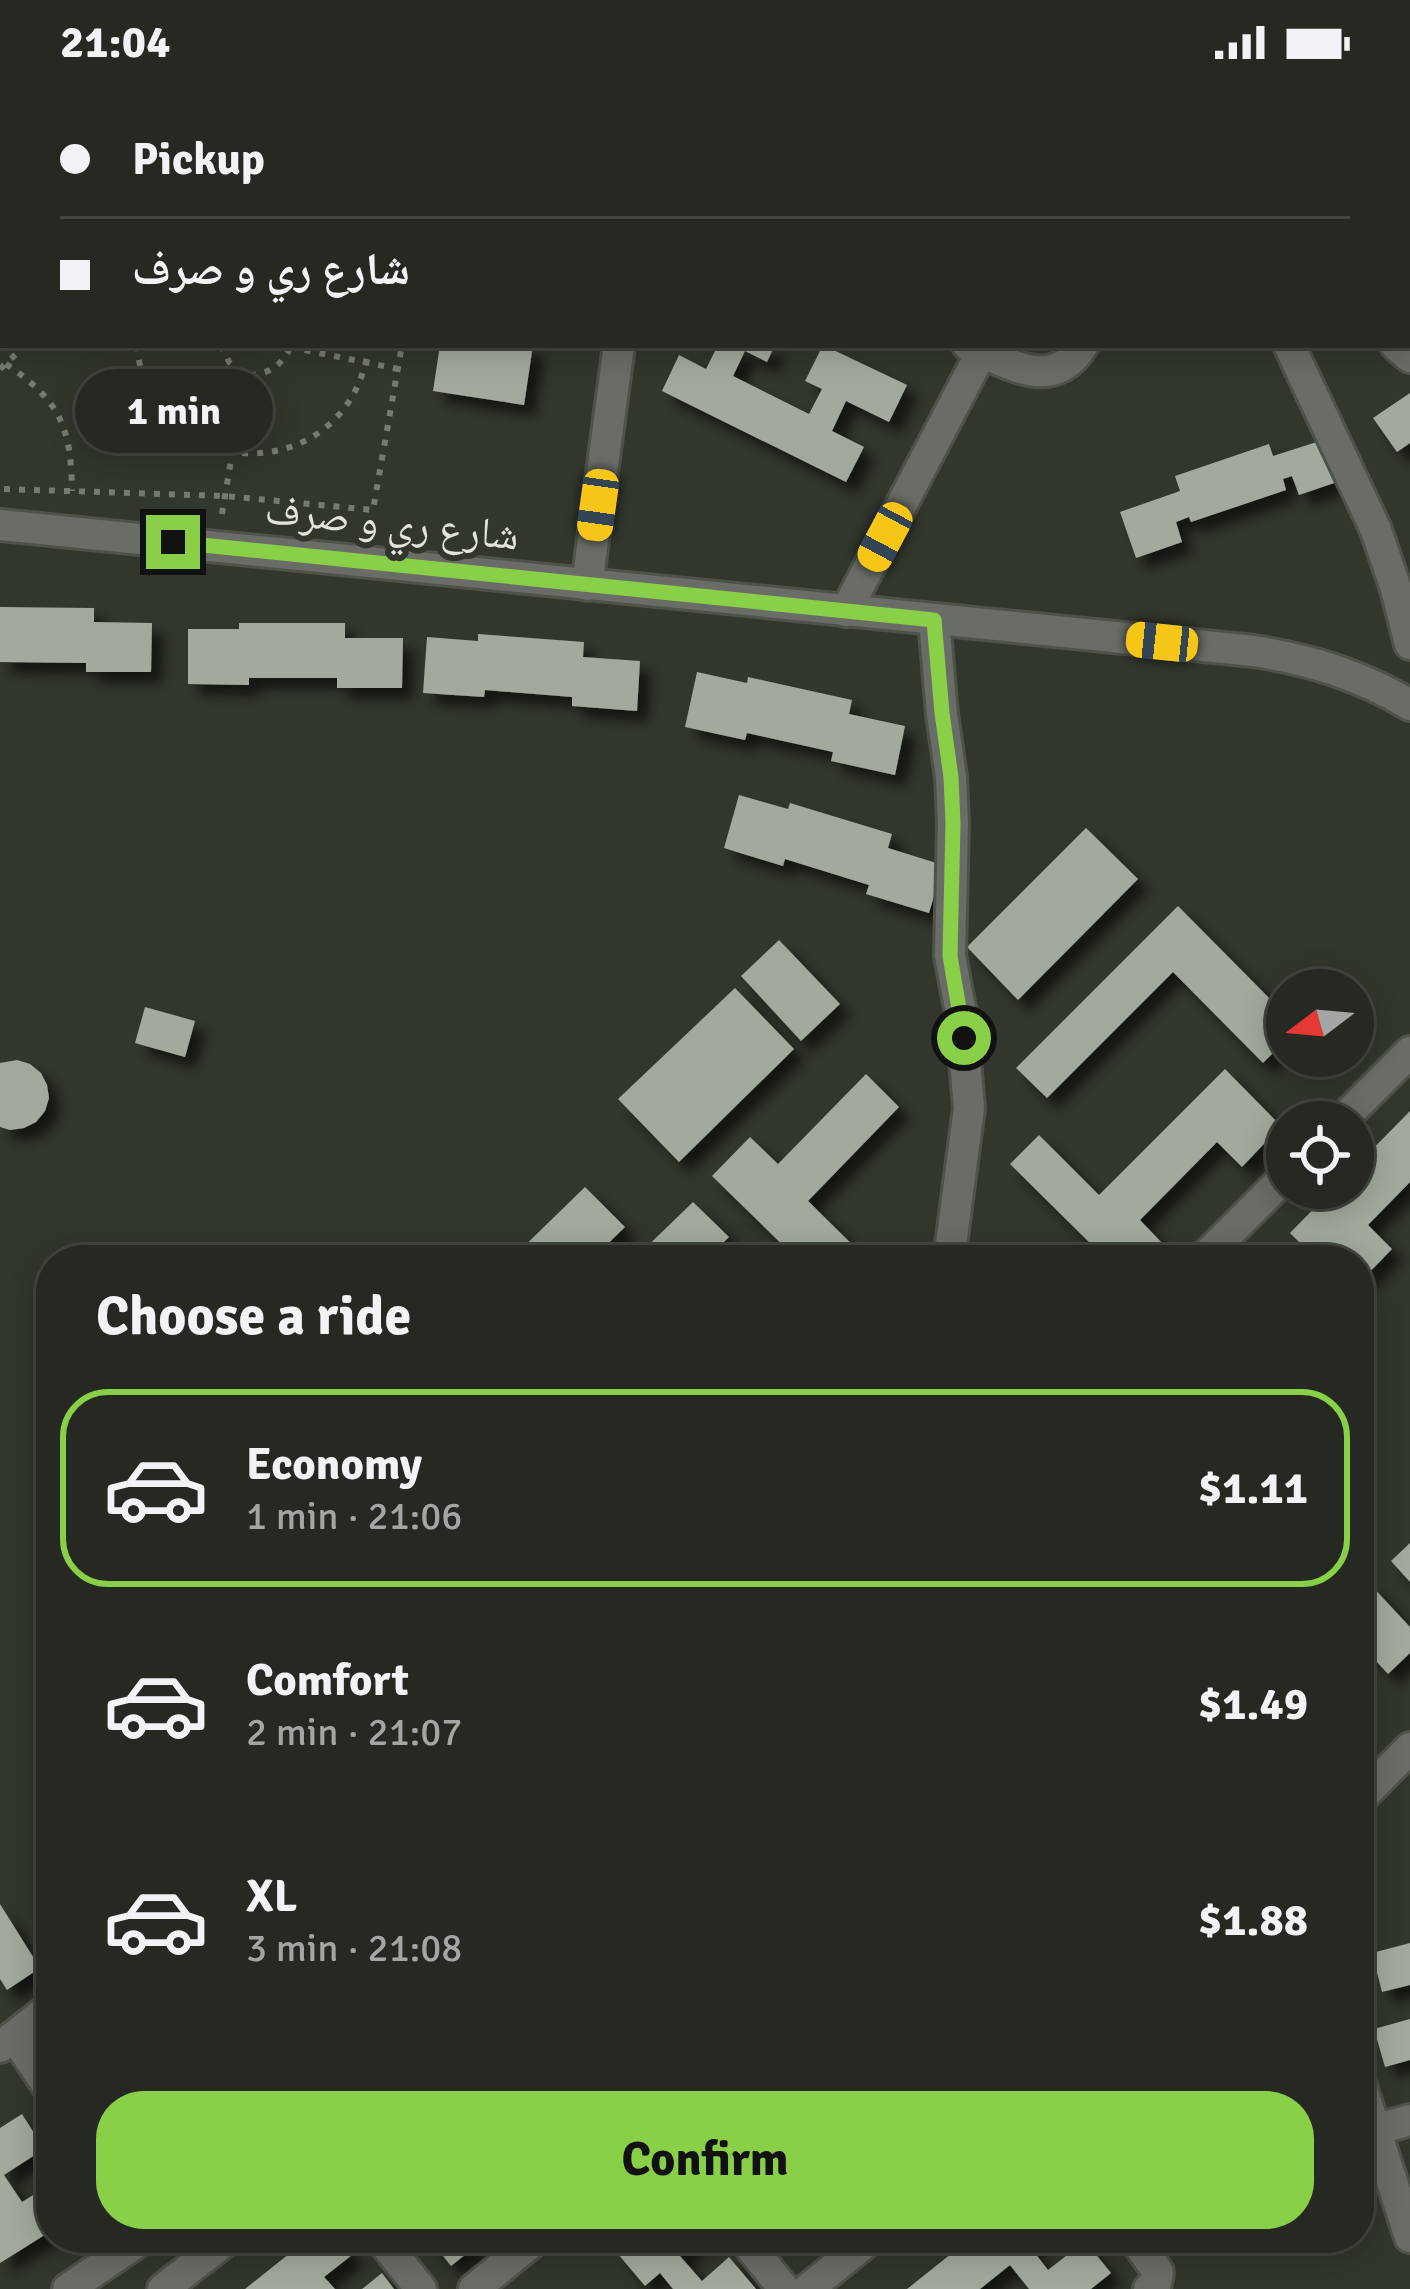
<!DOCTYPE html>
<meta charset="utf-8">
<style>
body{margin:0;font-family:Signika,"Noto Naskh Arabic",sans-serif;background:#31352f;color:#f1f3f6;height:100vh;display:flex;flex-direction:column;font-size:45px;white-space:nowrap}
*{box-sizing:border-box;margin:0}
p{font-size:39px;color:#a3a6a5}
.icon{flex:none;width:66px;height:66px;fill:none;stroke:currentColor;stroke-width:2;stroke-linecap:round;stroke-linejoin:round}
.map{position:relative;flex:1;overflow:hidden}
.side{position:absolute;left:36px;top:1161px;width:1338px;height:1008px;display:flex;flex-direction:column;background:#252922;border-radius:48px;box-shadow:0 6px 30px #0003,0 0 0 3px #424540}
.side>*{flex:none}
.top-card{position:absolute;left:0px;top:0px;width:1410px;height:264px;box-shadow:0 6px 30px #0003,0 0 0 3px #424540;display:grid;align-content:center;height:264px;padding:0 60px;background:#252922}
.needle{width:78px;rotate:254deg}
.tools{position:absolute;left:1266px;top:885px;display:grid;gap:24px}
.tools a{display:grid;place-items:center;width:108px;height:108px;border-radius:50%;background:#252922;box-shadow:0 6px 30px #0003,0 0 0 3px #424540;font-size:60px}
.end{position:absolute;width:54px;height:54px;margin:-27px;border:15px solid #89cf48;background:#111;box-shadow:0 0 0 6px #111}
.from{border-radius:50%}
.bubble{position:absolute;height:84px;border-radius:42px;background:#252922;box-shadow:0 6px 30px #0003,0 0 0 3px #424540;font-size:39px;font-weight:700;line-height:84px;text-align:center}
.car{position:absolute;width:36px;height:72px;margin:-36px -18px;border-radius:15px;box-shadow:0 0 9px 3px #0007;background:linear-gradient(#f5c518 24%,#345 0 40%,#f5c518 0 76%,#345 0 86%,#f5c518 0)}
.top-card b{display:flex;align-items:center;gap:42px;height:114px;font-size:45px}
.top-card b+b{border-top:3px solid #424540}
.top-card i{width:30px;height:30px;background:#f1f3f6}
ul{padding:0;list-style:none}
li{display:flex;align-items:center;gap:36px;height:198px;margin:0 24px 18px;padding:0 36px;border:6px solid transparent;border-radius:48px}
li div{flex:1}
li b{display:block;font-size:45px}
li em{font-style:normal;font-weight:700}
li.active{border-color:#89cf48}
li>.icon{width:108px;height:108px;stroke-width:1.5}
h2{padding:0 60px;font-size:54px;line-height:144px}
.button{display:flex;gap:24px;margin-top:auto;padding:24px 60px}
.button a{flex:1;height:138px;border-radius:48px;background:#89cf48;color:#111;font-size:48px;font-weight:700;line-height:138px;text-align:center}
.status{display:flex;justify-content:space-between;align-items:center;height:84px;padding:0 60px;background:#252922;direction:ltr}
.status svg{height:33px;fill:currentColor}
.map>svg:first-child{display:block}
.building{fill:#a2aa9d;filter:url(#shadow)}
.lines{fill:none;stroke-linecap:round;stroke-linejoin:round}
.minor-casing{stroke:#4d5349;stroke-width:36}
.path{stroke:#767b72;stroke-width:6;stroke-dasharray:6 9;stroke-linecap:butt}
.minor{stroke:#6a6d67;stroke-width:30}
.route{stroke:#89cf48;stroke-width:15}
.labels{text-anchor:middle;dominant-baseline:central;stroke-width:12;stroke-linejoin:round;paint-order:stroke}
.street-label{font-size:42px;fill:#e1e5de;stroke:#31372d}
</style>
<div class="status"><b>21:04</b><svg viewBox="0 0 49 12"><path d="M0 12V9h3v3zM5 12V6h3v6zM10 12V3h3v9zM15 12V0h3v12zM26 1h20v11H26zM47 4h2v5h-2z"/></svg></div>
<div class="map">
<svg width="1410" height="2205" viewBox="0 0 1410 2205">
<defs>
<filter id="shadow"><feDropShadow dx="11" dy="11" stdDeviation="6" flood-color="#0009"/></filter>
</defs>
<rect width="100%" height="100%" fill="#31372d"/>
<g class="building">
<polygon points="440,261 533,261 524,321 433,307"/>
<polygon points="718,261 775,261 767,278 745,267 733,292 809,330 822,305 805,297 823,261 907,301 889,338 846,317 832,347 864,363 846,398 662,307 679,271 706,285"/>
<polygon points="1410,309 1410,359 1397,368 1373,334"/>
<polygon points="1323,356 1337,398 1299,411 1292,392 1283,395 1286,406 1191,438 1189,433 1176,438 1182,458 1136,474 1120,428 1180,407 1175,392 1269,360 1273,372"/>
<polygon points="0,523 94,524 94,538 152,539 151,588 86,588 86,579 0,578"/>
<polygon points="239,539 345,539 345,554 403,554 402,604 337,604 337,594 249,594 249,601 188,600 188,545 239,545"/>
<polygon points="478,550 584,558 583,573 640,577 637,627 572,622 572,613 485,606 484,613 423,609 427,553 478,557"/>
<polygon points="697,588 747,599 748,593 852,616 849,630 905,642 895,691 831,677 833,668 747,649 745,656 685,643"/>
<polygon points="739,711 788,725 790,719 892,750 888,764 943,781 929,829 866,810 869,801 785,775 783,782 724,764"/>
<polygon points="1086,744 1138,795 1018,916 967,863"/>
<polygon points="1178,822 1287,932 1287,955 1263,979 1173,888 1047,1014 1016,984"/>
<polygon points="779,856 840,920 801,957 741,892"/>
<polygon points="735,904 794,965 679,1078 618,1015"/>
<polygon points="145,923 195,937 185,973 135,959"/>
<polygon points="17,976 30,980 41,989 47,1001 49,1014 45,1027 36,1038 24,1044 10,1046 0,1043 0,979"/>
<polygon points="1225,985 1281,1042 1242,1083 1217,1058 1140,1136 1163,1160 1148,1176 1085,1176 1096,1165 1010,1080 1039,1051 1099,1111"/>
<polygon points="866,990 899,1023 808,1117 868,1176 798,1176 712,1092 750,1053 778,1080"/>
<polygon points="1410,1027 1410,1098 1368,1141 1392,1165 1359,1199 1359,1176 1317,1176 1290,1149 1334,1104 1353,1104 1353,1085"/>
<polygon points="585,1103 625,1143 591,1176 510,1176"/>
<polygon points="693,1118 729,1153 706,1176 633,1176"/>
<polygon points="1410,1459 1410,1498 1391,1477"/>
<polygon points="1370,1500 1410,1543 1410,1569 1388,1590 1363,1563 1359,1567 1359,1510"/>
<polygon points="0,1820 40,1884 7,1906 0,1895"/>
<polygon points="1410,1859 1410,1901 1382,1908 1372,1869"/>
<polygon points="1410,1935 1410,1976 1385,1983 1374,1945"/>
<polygon points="22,2030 44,2065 4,2091 22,2118 51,2100 51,2147 0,2179 0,2044"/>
<polygon points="309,2154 339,2154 352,2171 324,2193 335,2205 245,2205"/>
<polygon points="429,2154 486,2154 451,2182"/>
<polygon points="637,2154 701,2154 680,2172 702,2197 729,2173 756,2205 673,2205 660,2189 645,2202 618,2170"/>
<polygon points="971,2154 1036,2154 1028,2160 1048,2186 1085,2157 1111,2189 1091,2205 1029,2205 1010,2181 980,2205 907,2205"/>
<polygon points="382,2189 394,2205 362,2205"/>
</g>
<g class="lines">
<defs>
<g id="minor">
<polyline points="974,0 981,3"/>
<polyline points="1329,0 1335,3"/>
<polyline points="127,3 129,0"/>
<polyline points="588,3 588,0"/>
<polyline points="1268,3 1270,0"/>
<polyline points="1407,37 1410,39"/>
<polyline points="0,166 3,165"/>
<path d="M968,261C1008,279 1052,310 1083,261"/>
<polyline points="1289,261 1376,446 1396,505 1410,560"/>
<polyline points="1396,261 1410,273"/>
<path d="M0,441L1254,567C1310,576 1361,591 1410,621"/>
<polyline points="587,501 619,261"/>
<polyline points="846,527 982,267"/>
<polyline points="934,536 942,630 951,693 953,739 950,872 961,929 969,1024 949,1176"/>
<polyline points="1340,1038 1410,968"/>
<polyline points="1202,1176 1287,1091"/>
<polyline points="1359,1716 1410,1664"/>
<polyline points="15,1953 51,2007"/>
<polyline points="0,1963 51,1923"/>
<polyline points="1359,1996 1410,2153"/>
<polyline points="1375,2046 1410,2036"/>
<polyline points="380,2154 421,2205"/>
<polyline points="743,2154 784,2205"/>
<polyline points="1134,2154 1158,2188 1156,2199 1149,2205"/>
<polyline points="68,2205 143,2154"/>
<polyline points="163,2205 229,2154"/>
<polyline points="474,2205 537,2154"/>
<polyline points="808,2205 871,2154"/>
</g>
</defs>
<use href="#minor" class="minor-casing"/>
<g class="path">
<polyline points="385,0 386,3"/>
<polyline points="303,3 306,0"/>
<polyline points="440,3 441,0"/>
<polyline points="522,3 522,0"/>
<path d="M137,261C148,403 350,408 369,261"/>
<path d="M221,261L229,278L245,292C268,289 278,286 290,264"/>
<polyline points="290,263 398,285"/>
<path d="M6,280C60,317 71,342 72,407"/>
<polyline points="0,285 26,261"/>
<polyline points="4,405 225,412 373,426 402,261"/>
<polyline points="222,430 245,292"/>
</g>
<use href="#minor" class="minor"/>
</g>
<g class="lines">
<polyline class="route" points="173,458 934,536 942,629 951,693 953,739 950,872 964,954"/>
</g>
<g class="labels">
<g class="street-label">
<text transform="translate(392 439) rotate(6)">شارع ري و صرف</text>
</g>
</g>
</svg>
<div class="tools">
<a><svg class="needle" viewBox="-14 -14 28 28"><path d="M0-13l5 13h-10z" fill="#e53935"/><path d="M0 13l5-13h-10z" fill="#a3a6a5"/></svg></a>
<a><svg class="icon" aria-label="locate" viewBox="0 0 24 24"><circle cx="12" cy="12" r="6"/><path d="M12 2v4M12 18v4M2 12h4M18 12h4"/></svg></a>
</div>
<i class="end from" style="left:964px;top:954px"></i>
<i class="end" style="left:173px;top:458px"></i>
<div class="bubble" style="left:75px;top:285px;width:198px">1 min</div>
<i class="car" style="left:598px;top:421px;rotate:188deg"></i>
<i class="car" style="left:885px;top:453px;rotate:208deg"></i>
<i class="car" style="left:1162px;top:558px;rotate:276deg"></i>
<div class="top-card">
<b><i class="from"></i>Pickup</b>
<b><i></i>شارع ري و صرف</b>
</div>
<section class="side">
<h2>Choose a ride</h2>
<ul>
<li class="active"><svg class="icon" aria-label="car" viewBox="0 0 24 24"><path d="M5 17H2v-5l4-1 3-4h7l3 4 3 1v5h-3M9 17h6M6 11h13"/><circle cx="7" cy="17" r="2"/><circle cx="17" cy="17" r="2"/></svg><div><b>Economy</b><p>1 min · 21:06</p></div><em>$1.11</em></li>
<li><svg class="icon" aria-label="car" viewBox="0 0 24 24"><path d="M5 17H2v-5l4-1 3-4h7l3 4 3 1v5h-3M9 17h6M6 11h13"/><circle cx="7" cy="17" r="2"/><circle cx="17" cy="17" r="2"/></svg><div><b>Comfort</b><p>2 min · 21:07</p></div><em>$1.49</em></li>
<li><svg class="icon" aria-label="car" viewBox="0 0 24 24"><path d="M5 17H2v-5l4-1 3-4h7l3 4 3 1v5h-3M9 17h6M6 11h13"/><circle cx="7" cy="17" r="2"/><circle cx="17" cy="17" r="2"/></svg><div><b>XL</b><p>3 min · 21:08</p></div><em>$1.88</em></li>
</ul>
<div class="button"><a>Confirm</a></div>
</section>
</div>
